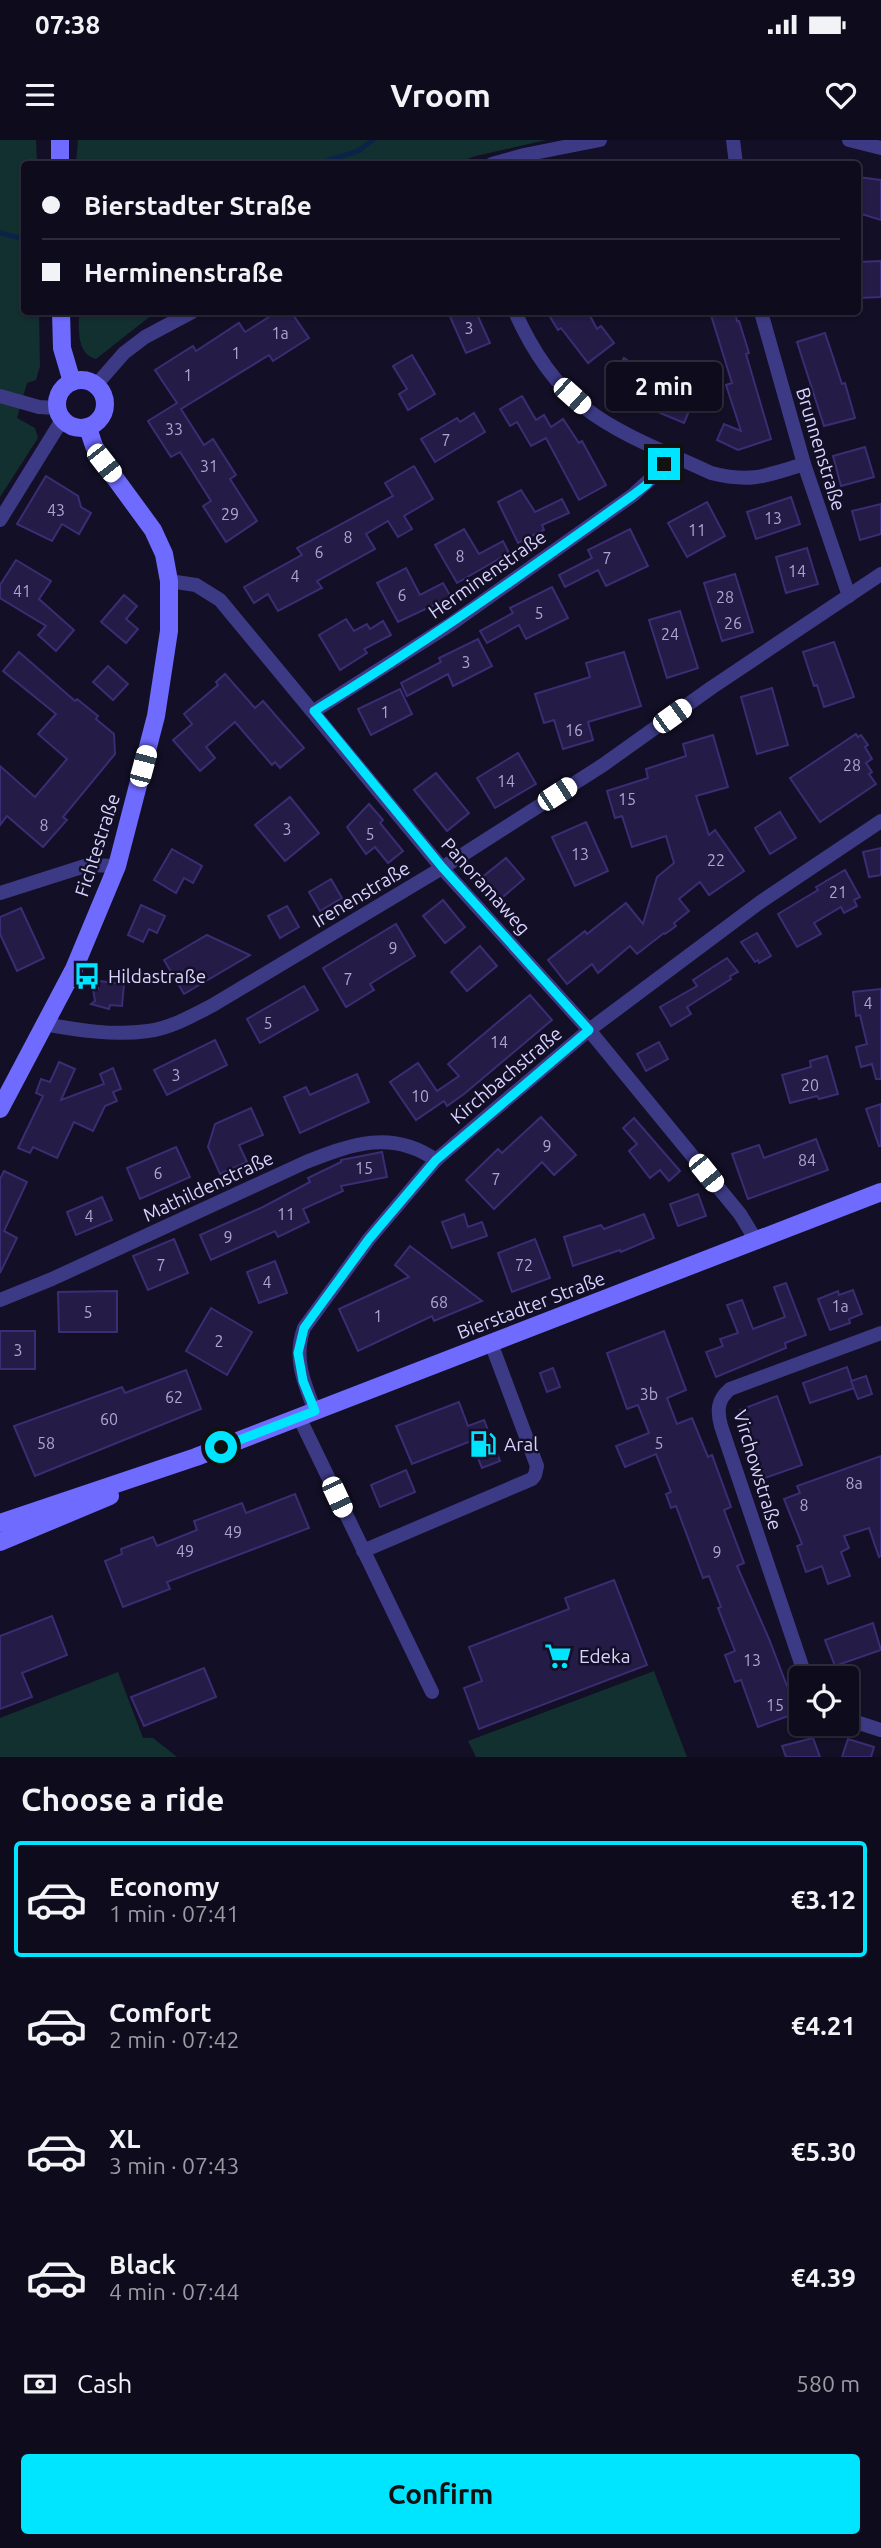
<!DOCTYPE html>
<meta charset="utf-8">
<style>
body{margin:0;font-family:Ubuntu,sans-serif;background:#1c1929;color:#f1f3f6;height:100vh;display:flex;flex-direction:column;font-size:26px;white-space:nowrap}
*{box-sizing:border-box;margin:0}
p{font-size:23px;color:#9b9ba3}
.icon{flex:none;width:38px;height:38px;fill:none;stroke:currentColor;stroke-width:2;stroke-linecap:round;stroke-linejoin:round}
.map{position:relative;height:1617px;overflow:hidden}
.side{display:flex;flex-direction:column;background:#0e0b1c;flex:1}
.side>*{flex:none}
.hud{position:absolute;left:21px;top:21px;width:840px;height:154px;border-radius:7px;box-shadow:0 2px 5px #0004,0 0 0 2px #2e2b3b;display:grid;align-content:center;height:154px;padding:0 21px;background:#0e0b1c}
.controls{position:absolute;left:789px;top:1526px;display:grid;gap:14px}
.controls a{display:grid;place-items:center;width:70px;height:70px;border-radius:7px;background:#0e0b1c;box-shadow:0 2px 5px #0004,0 0 0 2px #2e2b3b;font-size:35px}
.end{position:absolute;width:32px;height:32px;margin:-16px;border:9px solid #00e5ff;background:#111;box-shadow:0 0 0 4px #111}
.from{border-radius:50%}
.bubble{position:absolute;height:49px;border-radius:7px;background:#0e0b1c;box-shadow:0 2px 5px #0004,0 0 0 2px #2e2b3b;font-size:23px;font-weight:700;line-height:49px;text-align:center}
.car{position:absolute;width:21px;height:42px;margin:-21px -10px;border-radius:9px;box-shadow:0 0 5px 2px #0007;background:linear-gradient(#fff 24%,#345 0 40%,#fff 0 76%,#345 0 86%,#fff 0)}
.hud b{display:flex;align-items:center;gap:24px;height:66px;font-size:26px}
.hud b+b{border-top:2px solid #2e2b3b}
.hud i{width:18px;height:18px;background:#f1f3f6}
ul{padding:0;list-style:none}
li{display:flex;align-items:center;gap:21px;height:116px;margin:0 14px 10px;padding:0 7px;border:4px solid transparent;border-radius:7px}
li div{flex:1}
li b{display:block;font-size:26px}
li em{font-style:normal;font-weight:700}
li.on{border-color:#00e5ff}
li>.icon{width:63px;height:63px;stroke-width:1.5}
h2{padding:0 21px;font-size:32px;line-height:84px}
.pay{display:flex;align-items:center;gap:18px;height:77px;padding:0 21px;font-size:26px}
.pay p{margin-inline-start:auto}
.button{display:flex;gap:14px;margin-top:auto;padding:14px 21px}
.button a{flex:1;height:80px;border-radius:7px;background:#00e5ff;color:#111;font-size:28px;font-weight:700;line-height:80px;text-align:center}
.status{display:flex;justify-content:space-between;align-items:center;height:49px;padding:0 35px;background:#0e0b1c;direction:ltr}
.status svg{height:19px;fill:currentColor}
header{display:flex;justify-content:space-between;align-items:center;height:91px;padding:0 21px;background:#0e0b1c;font-size:32px;font-weight:700}
.map>svg:first-child{display:block}
.green{fill:#12302f}
.lines{fill:none;stroke-linecap:round;stroke-linejoin:round}
.stream{stroke:#0c2248;stroke-width:5}
.building{fill:#241b47;stroke:#3b2d73;stroke-width:2}
.street{stroke:#3d3a85;stroke-width:14}
.secondary{stroke:#6f6bff;stroke-width:18}
.route{stroke:#00e5ff;stroke-width:9}
.labels{text-anchor:middle;dominant-baseline:central;stroke-width:5;stroke-linejoin:round;paint-order:stroke}
.number-label{font-size:16px;fill:#aca6d1}
.street-label{font-size:19px;fill:#d9d4ff;stroke:#130f26}
.poi-label{font-size:19px;fill:#d9d4ff;stroke:#130f26;text-anchor:start}
</style>
<div class="status"><b>07:38</b><svg viewBox="0 0 49 12"><path d="M0 12V9h3v3zM5 12V6h3v6zM10 12V3h3v9zM15 12V0h3v12zM26 1h20v11H26zM47 4h2v5h-2z"/></svg></div>
<header><svg class="icon" aria-label="menu" viewBox="0 0 24 24"><path d="M4 6h16M4 12h16M4 18h16"/></svg>Vroom<svg class="icon" aria-label="heart" viewBox="0 0 24 24"><path d="M12 20l-8-8c-3-5 5-10 8-4 3-6 11-1 8 4z"/></svg></header>
<div class="map">
<svg width="881" height="1617" viewBox="0 0 881 1617">
<rect width="100%" height="100%" fill="#130f26"/>
<g class="green">
<polygon points="0,0 36,0 37,24 24,24 24,172 39,172 40,226 36,240 27,243 17,278 35,288 38,298 0,357"/>
<polygon points="78,0 546,0 476,16 452,24 76,24"/>
<path d="M79,172H161L148,178L96,219C76,214 79,188 79,172Z"/>
<polygon points="654,1531 687,1617 476,1617 468,1601"/>
<polygon points="118,1532 143,1598 153,1598 177,1617 0,1617 0,1578"/>
</g>
<g class="lines">
<g class="stream">
<polyline points="317,24 358,11 373,0"/>
<polyline points="0,93 19,98"/>
</g>
</g>
<g class="building">
<polygon points="858,37 881,40 881,80 858,73"/>
<polygon points="881,121 881,157 858,158 858,122"/>
<polygon points="277,172 291,172 309,198 273,221 269,215 181,269 204,305 213,299 236,335 230,339 257,381 226,402 203,366 211,361 180,312 171,317 148,281 177,263 155,230 193,206 196,211 239,183 245,192"/>
<polygon points="448,172 476,172 490,203 466,213"/>
<polygon points="547,172 588,172 597,189 601,186 614,203 588,223 561,188 558,190"/>
<polygon points="710,172 735,172 737,181 739,181 749,213 746,214 771,299 738,310 717,300 724,284 741,291 726,245 732,243"/>
<polygon points="825,193 842,244 845,243 855,278 824,286 797,202"/>
<polygon points="412,215 435,254 408,270 399,254 407,249 393,226"/>
<polygon points="624,218 644,231 629,256 609,244"/>
<polygon points="665,242 696,255 684,283 653,270"/>
<polygon points="522,256 536,280 544,275 551,287 563,279 579,303 582,301 606,345 579,360 546,298 531,306 517,282 510,286 500,269"/>
<polygon points="474,273 485,292 435,322 421,299 457,278 460,282"/>
<polygon points="865,307 874,337 841,346 833,316"/>
<polygon points="414,326 433,359 404,376 412,389 398,397 388,381 366,394 375,409 317,441 322,448 278,471 268,454 254,463 244,447 302,415 297,408 393,356 385,343"/>
<polygon points="46,336 78,356 81,367 91,373 79,394 62,384 52,401 17,384"/>
<polygon points="521,350 535,372 562,359 569,373 542,385 544,390 518,403 498,362"/>
<polygon points="791,357 800,384 756,399 747,372"/>
<polygon points="707,362 725,396 687,417 668,383"/>
<polygon points="881,364 881,394 860,400 852,371"/>
<polygon points="464,389 479,414 503,401 509,413 457,443 435,405"/>
<polygon points="630,389 648,426 606,446 598,430 565,447 559,435 592,418 588,410"/>
<polygon points="807,408 818,444 786,453 776,417"/>
<polygon points="16,420 51,441 39,459 74,490 56,511 38,495 46,486 0,458 0,445"/>
<polygon points="406,428 420,455 443,443 451,457 398,482 377,443"/>
<polygon points="735,434 753,492 722,501 704,443"/>
<polygon points="552,447 568,478 526,499 519,485 487,503 480,491 513,473 510,468"/>
<polygon points="124,455 137,466 126,479 138,489 126,503 101,482"/>
<polygon points="680,471 698,528 667,538 649,480"/>
<polygon points="346,479 354,491 367,484 370,489 383,481 391,495 364,509 367,513 340,530 319,495"/>
<polygon points="478,499 492,526 453,546 448,534 407,556 401,543 441,522 439,518"/>
<polygon points="834,502 854,557 824,567 817,545 814,546 803,512"/>
<polygon points="19,512 75,561 77,559 98,576 96,579 114,594 115,614 63,677 67,680 43,707 7,676 0,685 0,626 35,657 67,619 38,594 56,574 3,531"/>
<polygon points="624,512 641,566 588,582 593,600 563,609 554,580 544,583 535,554 590,537 586,523"/>
<polygon points="108,526 128,544 113,560 93,542"/>
<polygon points="225,534 255,568 263,561 304,608 280,628 275,622 272,625 235,582 206,607 215,618 200,631 173,600 192,584 184,574 218,545 216,542"/>
<polygon points="772,548 788,605 757,614 741,557"/>
<polygon points="400,549 412,574 371,595 358,569"/>
<polygon points="856,594 858,597 861,595 868,605 865,607 872,619 866,623 872,632 869,634 876,644 820,682 790,638"/>
<polygon points="713,595 728,647 696,656 709,695 715,690 744,731 709,755 700,742 679,759 689,771 674,783 676,786 665,794 664,793 637,814 630,806 598,833 592,824 567,844 548,820 585,791 587,794 626,763 643,784 657,737 674,723 666,696 632,707 622,676 615,678 607,651 648,638 646,629 686,616 683,604"/>
<polygon points="518,613 536,644 495,668 477,638"/>
<polygon points="436,633 469,673 447,691 414,650"/>
<polygon points="290,657 319,693 285,721 255,685"/>
<polygon points="369,664 383,680 380,683 403,711 388,723 375,707 366,714 347,687"/>
<polygon points="780,672 796,698 770,714 755,688"/>
<polygon points="586,682 608,731 575,746 552,697"/>
<polygon points="881,708 881,735 869,737 863,712"/>
<polygon points="172,709 202,726 193,743 184,738 176,753 154,740"/>
<polygon points="506,718 524,739 498,761 480,739"/>
<polygon points="845,730 860,757 854,760 857,766 844,773 841,767 814,783 821,794 797,807 778,774 818,750 816,747"/>
<polygon points="331,739 342,758 320,771 309,752"/>
<polygon points="443,760 465,787 445,803 423,776"/>
<polygon points="141,765 165,776 157,793 149,789 143,802 128,795"/>
<polygon points="287,766 299,787 280,798 268,776"/>
<polygon points="21,768 44,818 17,831 0,794 0,777"/>
<polygon points="396,784 415,816 370,844 374,850 346,867 323,828"/>
<polygon points="757,793 771,816 759,823 758,820 755,822 741,802"/>
<polygon points="207,795 250,815 184,854 164,820"/>
<polygon points="480,806 497,826 467,851 451,832"/>
<polygon points="727,818 738,832 730,836 731,839 687,867 691,874 671,886 660,867 697,846 693,840"/>
<polygon points="99,841 124,844 122,866 110,865 109,869 91,864 95,861 93,849 98,849"/>
<polygon points="304,846 318,870 260,903 247,879"/>
<polygon points="881,849 881,939 876,939 872,924 861,927 856,907 867,904 860,875 856,876 853,852"/>
<polygon points="530,855 552,880 464,954 447,966 444,961 416,980 390,942 418,923 437,951 459,936 448,924"/>
<polygon points="215,900 227,925 167,955 154,930"/>
<polygon points="659,902 668,919 646,931 637,914"/>
<polygon points="827,916 838,954 819,959 817,956 790,963 782,935 811,927 810,921"/>
<polygon points="59,922 75,929 61,960 104,944 100,934 113,928 121,949 113,952 117,961 105,966 93,991 74,982 57,1018 33,1007 30,1013 18,1008 43,956 36,953 41,939 50,942"/>
<polygon points="357,934 369,962 300,993 284,957 306,947 310,955"/>
<polygon points="881,964 881,1006 879,1006 866,969"/>
<polygon points="251,968 263,995 239,1005 247,1022 220,1034 208,1007 215,984"/>
<polygon points="541,977 576,1015 554,1035 542,1022 494,1069 466,1040 498,1009 502,1013"/>
<polygon points="634,978 680,1031 669,1041 660,1030 650,1038 629,1011 637,1004 623,988"/>
<polygon points="816,999 828,1030 748,1059 732,1014 759,1005 764,1018"/>
<polygon points="176,1007 190,1037 140,1059 127,1028"/>
<polygon points="382,1012 387,1037 341,1046 343,1051 303,1069 309,1082 278,1097 275,1091 211,1120 200,1095 263,1067 310,1042 308,1038 341,1022 341,1020"/>
<polygon points="4,1031 27,1042 4,1091 17,1098 0,1133 0,1039"/>
<polygon points="698,1054 706,1076 678,1086 670,1064"/>
<polygon points="102,1057 112,1080 76,1095 67,1072"/>
<polygon points="464,1074 468,1087 482,1082 487,1096 452,1108 442,1082"/>
<polygon points="644,1074 654,1098 621,1112 620,1110 573,1126 564,1097 601,1085 604,1089"/>
<polygon points="174,1099 188,1133 148,1150 133,1116"/>
<polygon points="535,1099 550,1138 512,1152 498,1113"/>
<polygon points="410,1106 482,1161 434,1181 432,1176 358,1211 339,1169 409,1137 395,1125"/>
<polygon points="275,1121 287,1153 259,1163 247,1132"/>
<polygon points="786,1143 806,1195 785,1203 786,1208 716,1237 706,1212 723,1206 720,1199 738,1193 727,1165 742,1160 753,1189 785,1177 774,1147"/>
<polygon points="853,1150 862,1174 849,1179 850,1183 830,1190 818,1159 838,1151 839,1155"/>
<polygon points="117,1151 117,1192 59,1192 58,1152"/>
<polygon points="211,1168 252,1192 227,1235 186,1211"/>
<rect x="0" y="1191" width="35" height="38"/>
<polygon points="664,1191 686,1250 667,1258 677,1284 692,1278 708,1317 712,1315 731,1367 724,1370 744,1423 737,1426 769,1499 787,1546 792,1544 802,1569 802,1571 758,1587 741,1540 735,1542 725,1515 735,1511 718,1468 721,1467 709,1436 703,1438 676,1366 671,1368 666,1354 671,1352 656,1314 625,1327 616,1306 649,1293 638,1265 627,1269 607,1213"/>
<polygon points="847,1227 854,1248 810,1263 803,1243"/>
<polygon points="553,1228 560,1247 547,1252 540,1233"/>
<polygon points="186,1230 201,1269 35,1336 14,1286 122,1247 125,1253"/>
<polygon points="866,1236 872,1254 858,1259 851,1241"/>
<polygon points="777,1256 802,1325 765,1338 740,1270"/>
<polygon points="459,1262 468,1286 484,1280 500,1321 482,1328 471,1301 412,1324 396,1286"/>
<polygon points="881,1316 881,1416 879,1417 869,1388 844,1396 849,1408 841,1412 850,1436 828,1444 822,1426 806,1432 797,1406 802,1404 784,1359 800,1353 797,1346"/>
<polygon points="406,1330 415,1352 380,1367 371,1345"/>
<polygon points="295,1354 309,1388 167,1442 170,1449 123,1467 105,1421 122,1414 121,1409 153,1397 157,1406 197,1390 194,1381 242,1363 246,1373"/>
<polygon points="614,1440 647,1525 479,1589 464,1548 482,1541 469,1507 569,1469 565,1458"/>
<polygon points="52,1476 67,1515 22,1533 32,1557 0,1569 0,1496"/>
<polygon points="873,1483 881,1510 835,1526 825,1500"/>
<polygon points="204,1528 216,1557 144,1586 131,1557"/>
<polygon points="813,1598 820,1617 786,1617 782,1606"/>
<polygon points="848,1599 874,1607 871,1617 842,1617"/>
</g>
<g class="lines">
<g class="street">
<polyline points="733,0 736,24"/>
<polyline points="849,0 881,8"/>
<polyline points="492,24 524,15 600,0"/>
<path d="M515,172C531,208 553,243 585,268C619,295 671,314 711,333C751,343 766,336 804,324"/>
<polyline points="761,172 804,324 849,456"/>
<polyline points="96,245 124,213 145,197 192,172"/>
<polyline points="0,256 39,267 57,268"/>
<polyline points="0,380 62,280"/>
<polyline points="169,441 196,445 220,460 442,728 589,890 740,1074 757,1102"/>
<polyline points="314,571 451,484 633,355 657,333 669,313"/>
<polyline points="0,753 88,725 117,726"/>
<path d="M44,884C77,890 114,896 148,891C171,888 192,876 213,865L442,728L603,625L711,548L881,434"/>
<path d="M0,1160L52,1139L306,1022C352,1004 392,989 436,1020"/>
<path d="M315,1271C304,1243 293,1218 304,1188L369,1099L436,1020L473,988L589,890L759,763L881,681"/>
<polyline points="299,1277 432,1552"/>
<polyline points="363,1411 532,1339 535,1335 537,1326 491,1203"/>
<path d="M806,1538L721,1286C717,1271 717,1260 730,1249L881,1193"/>
<polyline points="847,1579 881,1590"/>
</g>
<g class="secondary">
<polyline points="60,0 60,24"/>
<polyline points="61,172 62,208 72,242"/>
<circle cx="81" cy="264" r="24"/>
<polyline points="0,969 74,829 117,726 156,576 169,491 169,441 164,414 153,390 104,323 94,306 88,288"/>
<polyline points="0,1383 196,1317 881,1052"/>
<polyline points="0,1402 110,1356"/>
</g>
</g>
<g class="lines">
<path class="route" d="M221,1307L315,1271L303,1241L298,1213L304,1188L314,1174L369,1099L436,1020L589,890L442,727L314,571C424,504 528,430 633,355L646,345L664,324"/>
</g>
<defs>
<symbol id="bus-bare" viewBox="-9 -9 18 18"><path d="M-5-6H5V4H4V6H2V4H-2V6H-4V4H-5ZM-3.5-4V0h7V-4ZM-3.5 1.2v1.5H-2V1.2ZM2 1.2v1.5H3.5V1.2Z" fill="#00e5ff" stroke="#130f26" stroke-width="2.5" paint-order="stroke"/></symbol>
<symbol id="fuel-bare" viewBox="-9 -9 18 18"><path d="M-5.5-6h7V0h2V4h1.3V-2.5L3-4.5l.8-.8L6-3V5H2.5V1h-1V6h-7ZM-4.2-4.7v3.2H.2V-4.7Z" fill="#00e5ff" stroke="#130f26" stroke-width="2.5" paint-order="stroke"/></symbol>
<symbol id="supermarket-bare" viewBox="-9 -9 18 18"><path d="M-6-5.5h2.5l.6 2H6L4.5 2H-2.5L-4.4-4H-6ZM-1.5 3.2a1.3 1.3 0 1 0 .1 0ZM3 3.2a1.3 1.3 0 1 0 .1 0Z" fill="#00e5ff" stroke="#130f26" stroke-width="2.5" paint-order="stroke"/></symbol>
</defs>
<g fill-rule="evenodd">
<use href="#bus-bare" x="68" y="817" width="38" height="38"/>
<use href="#fuel-bare" x="464" y="1285" width="38" height="38"/>
<use href="#supermarket-bare" x="539" y="1497" width="38" height="38"/>
</g>
<g class="labels">
<g class="number-label">
<text x="469" y="188">3</text>
<text x="280" y="193">1a</text>
<text x="236" y="213">1</text>
<text x="188" y="235">1</text>
<text x="174" y="289">33</text>
<text x="446" y="300">7</text>
<text x="209" y="326">31</text>
<text x="56" y="370">43</text>
<text x="230" y="374">29</text>
<text x="773" y="378">13</text>
<text x="697" y="390">11</text>
<text x="348" y="397">8</text>
<text x="319" y="412">6</text>
<text x="460" y="416">8</text>
<text x="607" y="418">7</text>
<text x="797" y="431">14</text>
<text x="295" y="436">4</text>
<text x="22" y="451">41</text>
<text x="402" y="455">6</text>
<text x="725" y="457">28</text>
<text x="539" y="473">5</text>
<text x="733" y="483">26</text>
<text x="670" y="494">24</text>
<text x="466" y="522">3</text>
<text x="385" y="572">1</text>
<text x="574" y="590">16</text>
<text x="852" y="625">28</text>
<text x="506" y="641">14</text>
<text x="627" y="659">15</text>
<text x="44" y="685">8</text>
<text x="287" y="689">3</text>
<text x="370" y="694">5</text>
<text x="580" y="714">13</text>
<text x="716" y="720">22</text>
<text x="838" y="752">21</text>
<text x="393" y="808">9</text>
<text x="348" y="839">7</text>
<text x="868" y="863">4</text>
<text x="268" y="883">5</text>
<text x="499" y="902">14</text>
<text x="176" y="935">3</text>
<text x="810" y="945">20</text>
<text x="420" y="956">10</text>
<text x="547" y="1006">9</text>
<text x="807" y="1020">84</text>
<text x="364" y="1028">15</text>
<text x="158" y="1033">6</text>
<text x="496" y="1039">7</text>
<text x="286" y="1074">11</text>
<text x="89" y="1076">4</text>
<text x="228" y="1097">9</text>
<text x="161" y="1125">7</text>
<text x="524" y="1125">72</text>
<text x="267" y="1142">4</text>
<text x="439" y="1162">68</text>
<text x="840" y="1166">1a</text>
<text x="88" y="1172">5</text>
<text x="378" y="1176">1</text>
<text x="219" y="1201">2</text>
<text x="18" y="1210">3</text>
<text x="649" y="1254">3b</text>
<text x="174" y="1257">62</text>
<text x="109" y="1279">60</text>
<text x="46" y="1303">58</text>
<text x="659" y="1303">5</text>
<text x="854" y="1343">8a</text>
<text x="804" y="1365">8</text>
<text x="233" y="1392">49</text>
<text x="185" y="1411">49</text>
<text x="717" y="1412">9</text>
<text x="752" y="1520">13</text>
<text x="775" y="1565">15</text>
</g>
<g class="street-label">
<text transform="translate(821 309) rotate(73)">Brunnenstraße</text>
<text transform="translate(487 434) rotate(-35)">Herminenstraße</text>
<text transform="translate(97 705) rotate(-72)">Fichtestraße</text>
<text transform="translate(486 746) rotate(48)">Panoramaweg</text>
<text transform="translate(361 754) rotate(-31)">Irenenstraße</text>
<text transform="translate(506 935) rotate(-40)">Kirchbachstraße</text>
<text transform="translate(208 1046) rotate(-25)">Mathildenstraße</text>
<text transform="translate(531 1165) rotate(-21)">Bierstadter Straße</text>
<text transform="translate(758 1330) rotate(73)">Virchowstraße</text>
</g>
<g class="poi-label">
<text x="108" y="836">Hildastraße</text>
<text x="504" y="1304">Aral</text>
<text x="579" y="1516">Edeka</text>
</g>
</g>
</svg>
<div class="controls">
<a><svg class="icon" aria-label="locate" viewBox="0 0 24 24"><circle cx="12" cy="12" r="6"/><path d="M12 2v4M12 18v4M2 12h4M18 12h4"/></svg></a>
</div>
<i class="end from" style="left:221px;top:1307px"></i>
<i class="end" style="left:664px;top:324px"></i>
<div class="bubble" style="left:606px;top:222px;width:116px">2 min</div>
<i class="car" style="left:572px;top:256px;rotate:132deg"></i>
<i class="car" style="left:104px;top:323px;rotate:142deg"></i>
<i class="car" style="left:672px;top:576px;rotate:54deg"></i>
<i class="car" style="left:143px;top:626px;rotate:15deg"></i>
<i class="car" style="left:557px;top:654px;rotate:57deg"></i>
<i class="car" style="left:706px;top:1033px;rotate:141deg"></i>
<i class="car" style="left:337px;top:1357px;rotate:155deg"></i>
<div class="hud">
<b><i class="from"></i>Bierstadter Straße</b>
<b><i></i>Herminenstraße</b>
</div>
</div>
<section class="side">
<h2>Choose a ride</h2>
<ul>
<li class="on"><svg class="icon" aria-label="car" viewBox="0 0 24 24"><path d="M5 17H2v-5l4-1 3-4h7l3 4 3 1v5h-3M9 17h6M6 11h13"/><circle cx="7" cy="17" r="2"/><circle cx="17" cy="17" r="2"/></svg><div><b>Economy</b><p>1 min · 07:41</p></div><em>€3.12</em></li>
<li><svg class="icon" aria-label="car" viewBox="0 0 24 24"><path d="M5 17H2v-5l4-1 3-4h7l3 4 3 1v5h-3M9 17h6M6 11h13"/><circle cx="7" cy="17" r="2"/><circle cx="17" cy="17" r="2"/></svg><div><b>Comfort</b><p>2 min · 07:42</p></div><em>€4.21</em></li>
<li><svg class="icon" aria-label="car" viewBox="0 0 24 24"><path d="M5 17H2v-5l4-1 3-4h7l3 4 3 1v5h-3M9 17h6M6 11h13"/><circle cx="7" cy="17" r="2"/><circle cx="17" cy="17" r="2"/></svg><div><b>XL</b><p>3 min · 07:43</p></div><em>€5.30</em></li>
<li><svg class="icon" aria-label="car" viewBox="0 0 24 24"><path d="M5 17H2v-5l4-1 3-4h7l3 4 3 1v5h-3M9 17h6M6 11h13"/><circle cx="7" cy="17" r="2"/><circle cx="17" cy="17" r="2"/></svg><div><b>Black</b><p>4 min · 07:44</p></div><em>€4.39</em></li>
</ul>
<div class="pay"><svg class="icon" aria-label="cash" viewBox="0 0 24 24"><path d="M3 7h18v10H3z"/><circle cx="12" cy="12" r="2"/></svg>Cash<p>580 m</p></div>
<div class="button"><a>Confirm</a></div>
</section>
